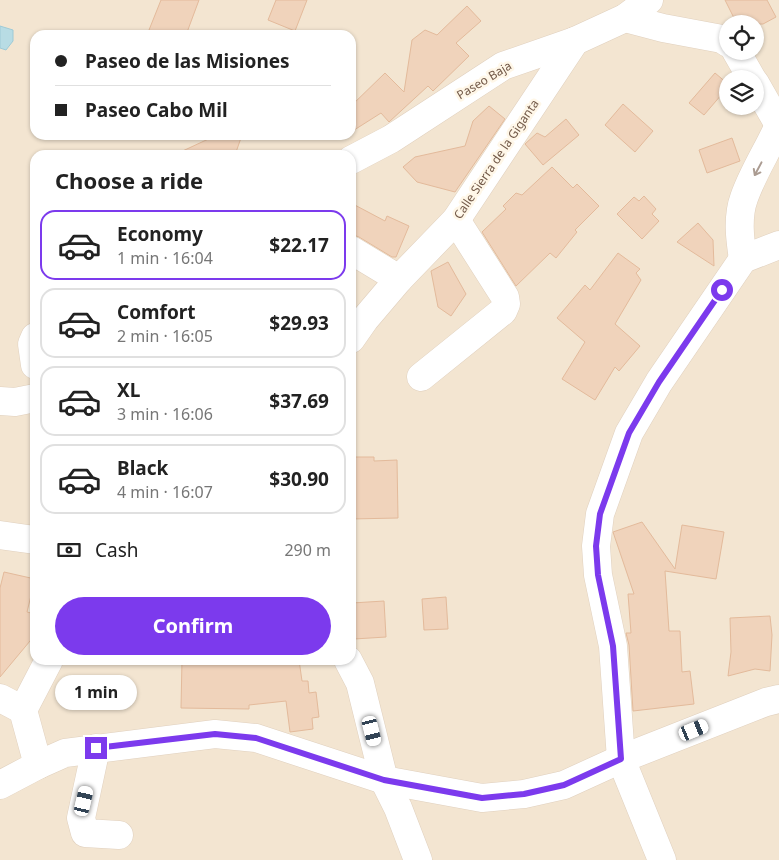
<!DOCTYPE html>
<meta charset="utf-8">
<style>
body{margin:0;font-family:"Noto Sans",sans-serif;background:#f6f6f6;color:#222;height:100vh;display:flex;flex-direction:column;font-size:19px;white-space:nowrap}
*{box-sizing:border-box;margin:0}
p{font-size:16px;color:#767676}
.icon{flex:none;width:28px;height:28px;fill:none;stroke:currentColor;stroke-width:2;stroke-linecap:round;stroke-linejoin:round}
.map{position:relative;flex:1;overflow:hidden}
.side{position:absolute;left:30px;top:150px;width:326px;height:515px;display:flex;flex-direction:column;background:#fff;border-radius:15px;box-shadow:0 1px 4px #0004}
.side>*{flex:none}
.top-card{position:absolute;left:30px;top:30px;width:326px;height:110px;border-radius:15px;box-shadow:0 1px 4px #0004;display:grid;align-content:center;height:110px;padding:0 25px;background:#fff}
.controls{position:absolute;left:719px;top:15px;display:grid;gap:10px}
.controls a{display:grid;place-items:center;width:45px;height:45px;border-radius:50%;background:#fff;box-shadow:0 1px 4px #0004;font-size:25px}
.end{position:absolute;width:22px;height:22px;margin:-11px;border:6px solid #7c3aed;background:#fff;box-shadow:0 0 0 2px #fff}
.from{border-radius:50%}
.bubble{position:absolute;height:35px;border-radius:18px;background:#fff;box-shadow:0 1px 4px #0004;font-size:16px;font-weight:700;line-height:35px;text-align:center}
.car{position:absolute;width:15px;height:30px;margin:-15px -8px;border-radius:6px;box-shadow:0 0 4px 1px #0007;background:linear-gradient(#fff 24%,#345 0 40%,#fff 0 76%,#345 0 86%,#fff 0)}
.top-card b{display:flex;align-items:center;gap:18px;height:48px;font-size:19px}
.top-card b+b{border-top:1px solid #e0e0e0}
.top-card i{width:12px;height:12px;background:#222}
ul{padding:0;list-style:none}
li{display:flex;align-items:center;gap:15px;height:70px;margin:0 10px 8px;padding:0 15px;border:2px solid #e0e0e0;border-radius:15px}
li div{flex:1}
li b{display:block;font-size:19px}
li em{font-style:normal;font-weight:700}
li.selected{border-color:#7c3aed}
li>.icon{width:45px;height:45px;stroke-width:1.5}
h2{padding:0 25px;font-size:22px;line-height:60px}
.pay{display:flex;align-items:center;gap:12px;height:55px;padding:0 25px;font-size:19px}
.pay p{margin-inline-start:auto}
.primary-button{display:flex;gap:10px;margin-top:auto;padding:10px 25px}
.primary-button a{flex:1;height:58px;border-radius:30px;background:#7c3aed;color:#fff;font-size:20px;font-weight:700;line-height:58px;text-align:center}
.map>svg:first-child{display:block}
.residential{fill:#f3e5d1;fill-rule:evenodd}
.water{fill:#b8dce4;stroke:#9ecad6}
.building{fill:#f0d3bb;stroke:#e3ba9b}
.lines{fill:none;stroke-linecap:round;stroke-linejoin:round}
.minor-casing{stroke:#e0d0be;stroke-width:29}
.minor{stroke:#fff;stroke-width:28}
.oneway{stroke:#ab9c92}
.route{stroke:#7c3aed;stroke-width:6}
.labels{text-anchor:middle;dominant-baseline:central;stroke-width:5;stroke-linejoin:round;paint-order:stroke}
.street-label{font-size:12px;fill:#735a49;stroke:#fff7e8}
</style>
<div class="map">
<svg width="779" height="860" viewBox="0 0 779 860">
<rect width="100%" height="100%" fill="#fcf3e2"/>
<path class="residential" d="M0,0H779V860H0ZM728,24H755V51H728ZM35,35H351V135H35ZM728,79H755V106H728ZM35,155H351V660H35Z"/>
<polygon class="water" points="0,26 13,30 13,41 6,50 0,48"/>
<g class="building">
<polygon points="161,0 199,0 186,35 147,35"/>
<polygon points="276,0 307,0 295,31 268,20"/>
<polygon points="725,0 767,0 776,17 763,24 737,24"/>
<polygon points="467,6 481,21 456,43 469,56 433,91 428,86 389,122 381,113 351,132 351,106 385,73 404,92 412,40 425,30 437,35"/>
<polygon points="715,73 728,84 728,87 704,115 689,103"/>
<polygon points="623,104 653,131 635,152 605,125"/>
<polygon points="489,106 505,119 455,192 417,182 403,167 415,157 465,146 473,121"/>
<polygon points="566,119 579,135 543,165 525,144 537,133 545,137"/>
<polygon points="217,135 242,135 235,155 174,155"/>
<polygon points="732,138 740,161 707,173 699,150"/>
<polygon points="552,167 573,188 577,184 599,206 575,230 577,232 556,258 550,253 516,286 482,232 506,209 503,206 516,193 522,195"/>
<polygon points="644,196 656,209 652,214 659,221 642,239 617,214 634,197 639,201"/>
<polygon points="351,203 385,221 387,216 409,226 396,257 392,257 359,237 351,234"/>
<polygon points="698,223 713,240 714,266 677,242"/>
<polygon points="618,253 640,269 636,273 641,280 615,324 640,346 619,371 615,367 595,400 562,379 585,342 557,318 585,285 590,290"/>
<polygon points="448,262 466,294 451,316 438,307 431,271"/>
<polygon points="351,457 374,457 374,461 397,460 398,518 351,519"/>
<polygon points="642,522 675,569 682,525 724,532 716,579 665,571 669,631 680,631 682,672 690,671 694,704 633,711 629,645 626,633 631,633 628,594 634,594 613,532"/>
<polygon points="4,572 35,579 27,612 35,614 35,635 0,677 0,588"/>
<polygon points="446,597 448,629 424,630 422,599"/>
<polygon points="384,601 386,637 354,639 352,603"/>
<polygon points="770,616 772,635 770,671 755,669 728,676 731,652 730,618"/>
<polygon points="182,660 299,660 302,681 308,681 309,693 316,692 319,717 312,718 313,729 290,732 286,701 249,705 249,709 181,708"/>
</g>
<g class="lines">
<defs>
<g id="minor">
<polyline points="625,18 663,28 722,39 728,43"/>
<polyline points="736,51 752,79"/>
<polyline points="755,83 779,125"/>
<polyline points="351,160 391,139 503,66 575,41 625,18 649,0"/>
<polyline points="351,250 399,279"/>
<path d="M743,259C740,240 737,217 744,198C753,172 768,150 779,125"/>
<polyline points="743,259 779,245"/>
<polyline points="35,337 32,344 35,365"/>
<polyline points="351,339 365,319 399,279 456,220 575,41"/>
<polyline points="421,377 503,311 506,304 505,297 456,220"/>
<polyline points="0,401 15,402 35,398"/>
<polyline points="0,535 35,540"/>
<polyline points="348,660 360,683 384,780 398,808 418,860"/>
<polyline points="0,698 23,710"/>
<polyline points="96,748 81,818 85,833 119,835"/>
<polyline points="38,765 23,710 49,660"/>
<polyline points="0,785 38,765 65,753 215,734 256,738 384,780 482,798 524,794 564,785 621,759 766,702 779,699"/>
<polyline points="662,860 621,759 613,646 598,575 596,546 600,514 629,433 659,382 743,259"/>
</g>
</defs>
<use href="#minor" class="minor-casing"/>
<use href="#minor" class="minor"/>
</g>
<defs><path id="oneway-shaft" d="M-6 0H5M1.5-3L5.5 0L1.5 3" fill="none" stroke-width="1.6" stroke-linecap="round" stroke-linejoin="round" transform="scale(1.25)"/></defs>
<use class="oneway" href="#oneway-shaft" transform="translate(758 169) rotate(118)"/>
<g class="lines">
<polyline class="route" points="96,748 215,734 256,738 384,780 482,798 524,794 564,785 621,759 613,646 598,575 596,546 600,514 629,433 659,382 722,290"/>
</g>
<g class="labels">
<g class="street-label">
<text transform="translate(484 80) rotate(-31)">Paseo Baja</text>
<text transform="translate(496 159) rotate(-56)">Calle Sierra de la Giganta</text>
</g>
</g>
</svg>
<div class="controls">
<a><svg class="icon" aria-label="locate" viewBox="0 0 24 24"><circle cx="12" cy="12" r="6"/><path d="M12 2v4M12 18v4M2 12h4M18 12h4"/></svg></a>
<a><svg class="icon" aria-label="layers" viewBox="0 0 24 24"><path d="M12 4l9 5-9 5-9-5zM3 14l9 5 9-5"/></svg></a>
</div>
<i class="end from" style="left:722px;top:290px"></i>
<i class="end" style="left:96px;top:748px"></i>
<div class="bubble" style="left:55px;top:675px;width:82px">1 min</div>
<i class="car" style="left:694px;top:730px;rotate:68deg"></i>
<i class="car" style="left:372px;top:731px;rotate:166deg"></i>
<i class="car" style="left:84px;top:801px;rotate:13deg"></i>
<div class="top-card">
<b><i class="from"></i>Paseo de las Misiones</b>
<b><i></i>Paseo Cabo Mil</b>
</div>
<section class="side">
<h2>Choose a ride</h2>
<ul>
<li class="selected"><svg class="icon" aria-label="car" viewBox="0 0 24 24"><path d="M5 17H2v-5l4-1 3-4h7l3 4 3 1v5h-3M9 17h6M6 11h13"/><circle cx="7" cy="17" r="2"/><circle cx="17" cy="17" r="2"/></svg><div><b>Economy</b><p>1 min · 16:04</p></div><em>$22.17</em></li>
<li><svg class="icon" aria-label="car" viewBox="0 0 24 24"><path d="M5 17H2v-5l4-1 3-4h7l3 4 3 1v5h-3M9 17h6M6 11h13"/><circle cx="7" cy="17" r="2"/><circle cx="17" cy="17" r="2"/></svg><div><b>Comfort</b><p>2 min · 16:05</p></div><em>$29.93</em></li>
<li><svg class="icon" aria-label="car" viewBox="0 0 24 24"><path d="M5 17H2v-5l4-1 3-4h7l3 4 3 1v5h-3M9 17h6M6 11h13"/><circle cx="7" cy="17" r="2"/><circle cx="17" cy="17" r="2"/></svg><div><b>XL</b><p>3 min · 16:06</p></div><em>$37.69</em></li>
<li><svg class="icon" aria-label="car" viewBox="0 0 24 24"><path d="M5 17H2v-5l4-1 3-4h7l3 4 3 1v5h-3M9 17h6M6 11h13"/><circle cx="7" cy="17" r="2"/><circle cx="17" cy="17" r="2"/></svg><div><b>Black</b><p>4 min · 16:07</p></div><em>$30.90</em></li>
</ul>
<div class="pay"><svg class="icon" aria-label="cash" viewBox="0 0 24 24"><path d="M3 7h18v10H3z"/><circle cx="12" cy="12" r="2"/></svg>Cash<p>290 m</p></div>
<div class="primary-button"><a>Confirm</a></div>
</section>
</div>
